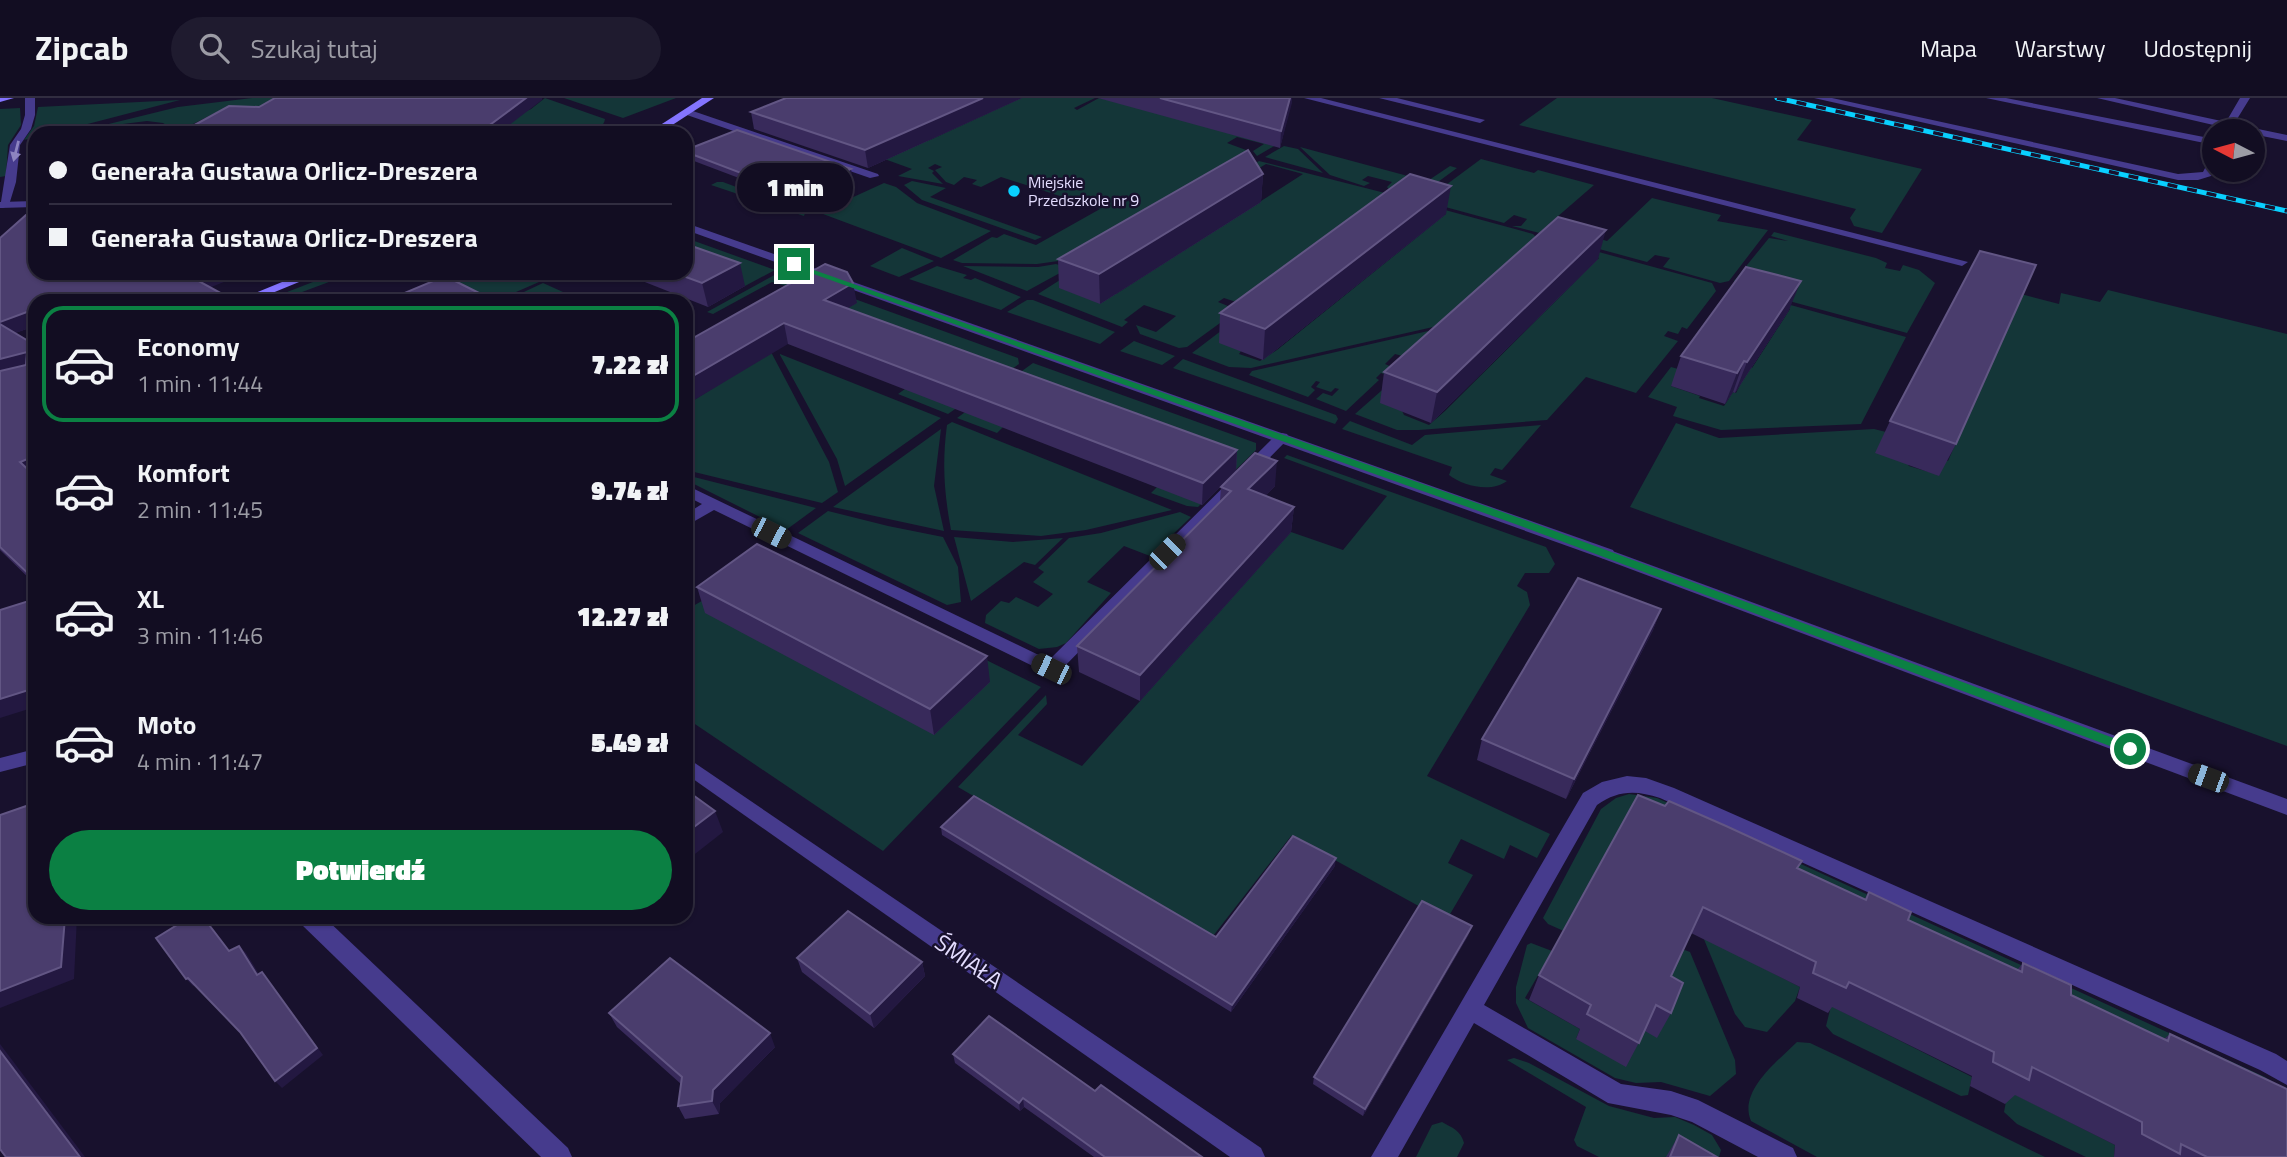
<!DOCTYPE html>
<html lang="pl">
<meta charset="utf-8">
<style>
body{margin:0;font-family:"Titillium Web",sans-serif;background:#1f1b2f;color:#f1f3f6;height:100vh;display:flex;flex-direction:column;font-size:26px;white-space:nowrap}
*{box-sizing:border-box;margin:0}
p{font-size:23px;color:#9c9ca5}
.icon{flex:none;width:38px;height:38px;fill:none;stroke:currentColor;stroke-width:2;stroke-linecap:round;stroke-linejoin:round}
.map{position:relative;flex:1;overflow:hidden}
.details{position:absolute;left:28px;top:196px;width:665px;height:630px;display:flex;flex-direction:column;background:#120d22;border-radius:21px;box-shadow:0 2px 5px #0004,0 0 0 2px #312d40}
.details>*{flex:none}
.hud{position:absolute;left:28px;top:28px;width:665px;height:154px;border-radius:21px;box-shadow:0 2px 5px #0004,0 0 0 2px #312d40;display:grid;align-content:center;height:154px;padding:0 21px;background:#120d22}
.needle{width:46px;rotate:276deg}
.buttons{position:absolute;left:2202px;top:21px;display:grid;gap:14px}
.buttons a{display:grid;place-items:center;width:63px;height:63px;border-radius:50%;background:#120d22;box-shadow:0 2px 5px #0004,0 0 0 2px #312d40;font-size:35px}
.end{position:absolute;width:32px;height:32px;margin:-16px;border:9px solid #0b8043;background:#fff;box-shadow:0 0 0 4px #fff}
.from{border-radius:50%}
.bubble{position:absolute;height:49px;border-radius:24px;background:#120d22;box-shadow:0 2px 5px #0004,0 0 0 2px #312d40;font-size:23px;font-weight:800;line-height:49px;text-align:center}
.car{position:absolute;width:21px;height:42px;margin:-21px -10px;border-radius:9px;box-shadow:0 0 5px 2px #0007;background:linear-gradient(#222 24%,#8ab4d8 0 40%,#222 0 76%,#8ab4d8 0 86%,#222 0)}
.hud b{display:flex;align-items:center;gap:24px;height:66px;font-size:26px}
.hud b+b{border-top:2px solid #312d40}
.hud i{width:18px;height:18px;background:#f1f3f6}
ul{padding:12px 0 0;list-style:none}
li{display:flex;align-items:center;gap:21px;height:116px;margin:0 14px 10px;padding:0 7px;border:4px solid transparent;border-radius:21px}
li div{flex:1}
li b{display:block;font-size:26px}
li em{font-style:normal;font-weight:800}
li.selected{border-color:#0b8043}
li>.icon{width:63px;height:63px;stroke-width:1.5}
.button{display:flex;gap:14px;margin-top:auto;padding:14px 21px}
.button a{flex:1;height:80px;border-radius:42px;background:#0b8043;color:#fff;font-size:28px;font-weight:800;line-height:80px;text-align:center}
header{display:flex;align-items:center;gap:42px;box-sizing:border-box;height:98px;padding:0 35px;background:#120d22;border-bottom:2px solid #312d40}
header strong{font-size:33px}
nav{display:flex;gap:38px;margin-inline-start:auto;font-size:24px}
.search{width:490px;height:63px;background:#1f1b2f;display:flex;align-items:center;gap:18px;box-sizing:border-box;padding:0 24px;border-radius:38px;color:#9c9ca5;font-size:26px}
.map>svg:first-child{display:block}
.green{fill:#143638}
.lines{fill:none;stroke-linecap:round;stroke-linejoin:round}
.lane{fill:#463b8d;fill-rule:evenodd}
.street{fill:#463b8d;fill-rule:evenodd}
.secondary{fill:#8474ff;fill-rule:evenodd}
.rail-casing{stroke:#09d0ff;stroke-width:5}
.rail{stroke:#18112d;stroke-width:3.5;stroke-dasharray:10;stroke-linecap:butt}
.wall{fill:#382a5b}
.shaded-wall{fill:#231841}
.building{fill:#4a3d6d;stroke:#625684;stroke-width:2}
.oneway{fill:#8d84c0}
.route{fill:#0b8043}
.poi-dot{fill:#09d0ff;stroke:#18112d;stroke-width:2.5}
.labels{text-anchor:middle;dominant-baseline:central;stroke-width:5;stroke-linejoin:round;paint-order:stroke}
.far-poi-label{font-size:16px;fill:#e4ddff;stroke:#18112d;text-anchor:start}
.near-street-label{font-size:23px;fill:#e4ddff;stroke:#18112d}
</style>
<header>
<strong>Zipcab</strong>
<div class="search"><svg class="icon" aria-label="search" viewBox="0 0 24 24"><circle cx="10" cy="10" r="6"/><path d="M15 15l6 6"/></svg>Szukaj tutaj</div>
<nav><a>Mapa</a><a>Warstwy</a><a>Udostępnij</a></nav>
</header>
<div class="map">
<svg width="2287" height="1059" viewBox="0 0 2287 1059">
<rect width="100%" height="100%" fill="#18112d"/>
<g class="green">
<polygon points="252,0 361,0 276,14 223,11 185,30 171,30 163,25 147,23 115,27 96,35 72,35 178,9"/>
<path d="M545,0L605,21C604,29 596,32 589,35H477L531,11Z"/>
<polygon points="564,0 676,0 623,20"/>
<polygon points="1021,0 1095,0 1074,10 1077,12 1099,0 1281,44 1257,58 1253,53 1264,46 1237,39 1227,45 1246,52 1254,60 1072,161 1037,166 962,165 953,162 992,139 997,140 1004,136 1036,147 1100,111 1001,79 981,89 972,86 977,82 964,79 954,87 946,84 935,72 942,69 935,66 928,70 934,73 932,75 943,86 898,78 912,71 857,51 930,42"/>
<polygon points="1557,0 1712,0 1812,22 1797,42 1922,71 1882,135 1854,128 1850,120 1856,111 1519,27"/>
<polygon points="180,2 53,35 35,35 35,39 24,42 34,28 38,9"/>
<polygon points="20,10 21,27 8,47 6,78 0,79 0,11"/>
<polygon points="1284,48 1298,51 1323,75 1265,59"/>
<polygon points="1300,49 1419,81 1392,95 1387,89 1392,84 1368,78 1362,82 1370,85 1364,88 1330,77"/>
<polygon points="1481,61 1534,75 1538,72 1594,87 1549,126 1567,132 1551,138 1512,128 1521,128 1527,121 1514,117 1504,125 1405,98 1450,68 1457,70 1427,92 1435,95"/>
<polygon points="1259,63 1385,95 1245,207 1224,200 1218,204 1238,212 1187,249 1179,250 1140,236 1136,227 1156,234 1176,218 1144,207 1124,222 1128,224 1122,229 1038,196 1074,173 1116,196 1303,76 1266,66 1249,76 1242,73"/>
<polygon points="912,83 946,90 930,99 1042,139 1035,142 922,102 904,87"/>
<polygon points="717,84 723,84 805,115 804,118 711,87"/>
<polygon points="884,85 896,89 917,105 991,133 941,160 823,116 825,112"/>
<path d="M833,86L851,95C828,107 823,111 797,102Z"/>
<polygon points="1401,100 1533,136 1538,141 1442,227 1251,270 1229,269 1192,255 1230,226 1241,253 1239,256 1260,263 1277,252 1446,116"/>
<polygon points="1652,100 1721,117 1717,123 1768,132 1729,183 1720,185 1663,169 1670,160 1655,157 1647,164 1555,139 1576,134 1607,143"/>
<polygon points="1774,134 1876,160 1887,165 1885,170 1900,173 1903,167 1919,172 1935,185 1907,235 1737,189 1734,183 1769,140 1788,143 1771,138"/>
<polygon points="686,140 775,172 745,188 686,166"/>
<polygon points="1555,142 1712,185 1716,193 1687,231 1682,229 1678,236 1668,233 1664,238 1678,243 1636,295 1586,279 1547,322 1419,332 1397,332 1355,316 1389,286 1404,317 1429,327 1445,313 1599,160"/>
<polygon points="902,150 934,163 899,179 870,168"/>
<polygon points="1056,166 1069,170 1027,193 963,168 1038,169"/>
<polygon points="937,168 967,177 963,180 971,182 975,180 1021,199 1001,212 909,181"/>
<polygon points="780,174 797,180 786,188 772,184 713,216 707,214"/>
<polygon points="336,175 353,175 278,203 264,203"/>
<polygon points="478,175 495,178 503,175 536,175 529,179 539,184 495,203 445,190"/>
<polygon points="543,185 583,203 505,203"/>
<polygon points="816,187 1018,260 1019,266 948,316 898,296 905,291 801,212"/>
<polygon points="2108,192 2287,236 2287,648 1630,409 1676,325 1719,340 1874,331 1886,334 1909,368 1939,377 1946,362 1948,363 2021,196 2059,206 2061,195 2100,204"/>
<polygon points="1740,193 1906,239 1861,326 1721,332 1673,318 1677,309 1648,299 1671,269 1682,272 1671,288 1700,298 1699,300 1724,308 1733,294 1736,295 1749,269 1752,270 1790,211"/>
<polygon points="1027,202 1033,202 1115,234 1100,246 1007,214"/>
<polygon points="1437,231 1417,250 1412,249 1407,253 1406,259 1395,256 1385,266 1394,270 1387,277 1381,275 1376,280 1379,282 1346,313 1316,301 1323,295 1332,298 1339,291 1335,290 1331,294 1316,289 1320,284 1316,283 1311,289 1315,292 1308,299 1249,277 1252,273"/>
<polygon points="1134,243 1175,258 1162,267 1120,253"/>
<polygon points="771,254 829,364 838,394 822,405 686,372 686,307"/>
<polygon points="780,257 780,256 941,320 845,388 837,361"/>
<polygon points="1183,261 1336,317 1338,321 1335,326 1173,270"/>
<polygon points="1033,265 1256,345 1256,352 1198,409 1187,408 1151,395 1157,389 1003,329 997,335 957,320"/>
<path d="M1350,323L1412,347L1425,337L1541,327L1502,372L1495,370L1490,377L1507,383C1491,395 1463,388 1449,377L1452,369L1342,331Z"/>
<path d="M952,324L1172,412L1086,432L1041,438L951,432C944,395 942,364 947,327Z"/>
<polygon points="941,331 934,388 944,433 833,409"/>
<polygon points="1287,357 1546,449 1555,466 1549,475 1525,475 1517,488 1527,494 1530,507 1427,678 1550,736 1537,760 1510,747 1504,761 1461,741 1448,765 1473,777 1446,823 1291,738 1213,838 958,689 1046,597 1047,606 1018,637 1082,668 1291,434 1343,452 1387,398 1284,360"/>
<polygon points="686,377 816,410 786,432 686,382"/>
<polygon points="828,413 888,428 943,439 958,469 961,504 947,507 798,435"/>
<polygon points="1180,414 1191,419 1150,458 1124,448 1087,484 1111,495 1066,545 1057,549 1039,551 985,525 986,517 1001,503 1009,505 1016,499 1038,509 1053,496 1033,484 1044,474 1038,470 1069,440 1101,435"/>
<polygon points="954,439 1013,444 1063,440 1035,467 1024,464 971,503"/>
<polygon points="730,487 964,551 1041,589 883,753 686,620 686,512"/>
<polygon points="1629,696 1657,700 2265,979 2287,994 1853,820 1566,834 1548,826 1543,820 1601,711 1616,700"/>
<polygon points="1703,839 1800,889 1795,903 1767,934 1745,929 1735,916"/>
<polygon points="1531,845 1552,853 1525,900 1580,931 1576,941 1658,903 1682,851 1690,854 1735,962 1736,976 1710,998 1661,984 1636,985 1615,980 1528,930 1516,905 1516,889 1527,847"/>
<polygon points="1831,908 1972,979 1968,997 1961,998 1833,936 1826,928"/>
<path d="M1797,944L1810,945L1842,960L2045,1059H1817L1751,1023C1738,993 1778,963 1797,944Z"/>
<polygon points="1514,960 1529,965 1609,1008 1654,1020 1675,1019 1694,1027 1712,1037 1721,1052 1719,1059 1599,1059 1577,1048 1574,1042 1586,1009 1507,962"/>
<polygon points="2008,993 2115,1047 2114,1059 2086,1059 2017,1026 2004,1014"/>
<path d="M1442,1024C1453,1030 1461,1033 1464,1045L1457,1059H1416L1432,1027Z"/>
</g>
<g class="lines">
<g class="lane">
<polygon points="25,0 35,0 35,17 31,31 20,47 16,84 9,107 3,110 0,110 10,47 21,31 25,17"/>
<polygon points="1304,0 1321,0 1968,164 1962,168"/>
<polygon points="1814,0 1832,0 2178,76 2203,74 2210,60 2214,59 2214,72 2211,78 2198,82 2178,82"/>
<polygon points="1986,0 2006,0 2214,41 2214,47"/>
<polygon points="2097,0 2115,0 2226,24 2240,0 2250,0 2234,26 2287,37 2287,43 2252,36 2252,33 2231,31 2220,33 2222,29"/>
<polygon points="1282,335 1287,336 1289,339 1287,342 1057,576 1051,577 714,412 686,428 686,416 702,406 686,398 686,387 1049,562 1277,336"/>
<polygon points="1607,451 2287,701 2287,717 1601,460 1599,456"/>
</g>
<g class="street">
<polygon points="1379,0 1397,0 1485,22 1480,25"/>
<polygon points="687,11 878,76 879,78 870,80 684,16 682,14"/>
<polygon points="35,103 35,109 0,110 0,104"/>
<polygon points="686,125 1613,452 1615,456 1607,461 1601,460 686,132"/>
<polygon points="35,651 35,665 0,674 0,660"/>
<polygon points="686,659 1261,1050 1265,1059 1230,1059 686,676"/>
<path d="M1627,678L1646,680L1674,690L2276,956L2287,963V987L2260,972L1660,700C1636,692 1618,692 1597,707L1484,907L1621,986L1671,993L1698,1002L1793,1050L1797,1059H1758L1692,1024L1671,1017L1608,1005L1474,925L1398,1059H1371L1583,695L1602,684Z"/>
<polygon points="298,819 324,819 568,1050 572,1059 541,1059 301,826"/>
</g>
<g class="secondary">
<polygon points="0,0 14,0 0,4"/>
<polygon points="702,0 714,0 660,35 648,35"/>
<polygon points="304,175 321,175 253,203 236,203"/>
</g>
<defs>
<polyline id="rail" points="1777,0 2287,113"/>
</defs>
<use href="#rail" class="rail-casing"/>
<use href="#rail" class="rail"/>
</g>
<g class="wall">
<polygon points="1022,0 868,70 754,31 751,14"/>
<polygon points="1098,0 1292,0 1280,50"/>
<polygon points="686,52 852,77 797,102 686,60"/>
<polygon points="1263,76 1261,104 1100,206 1059,190 1058,161"/>
<polygon points="1446,116 1263,262 1219,245 1220,215"/>
<polygon points="0,140 210,189 235,203 35,203 35,228 15,235 35,247 35,377 34,377 35,378 35,486 0,452"/>
<polygon points="1598,161 1431,325 1380,305 1384,274"/>
<polygon points="622,175 686,175 745,188 708,209"/>
<polygon points="402,196 495,203 405,203"/>
<polygon points="857,205 847,210 1237,352 1236,373 1202,407 788,246 686,244"/>
<polygon points="1789,212 1735,295 1733,294 1725,306 1671,288 1681,258"/>
<polygon points="1890,323 1956,346 1939,378 1875,355"/>
<polygon points="1275,388 1265,398 1294,409 1291,434 1140,603 1079,574 1077,548 1220,403 1221,389"/>
<polygon points="697,489 990,584 934,637 705,515"/>
<polygon points="1661,511 1653,532 1566,701 1477,662 1482,641"/>
<polygon points="941,729 1216,839 1335,768 1231,914 942,737"/>
<polygon points="1798,771 1864,802 1869,794 1908,822 2017,872 2023,865 2071,897 2164,941 2170,936 2287,1059 2114,1059 2115,1047 2015,997 2005,1006 1970,988 1972,978 1832,909 1828,915 1797,900 1800,889 1691,835 1671,878 1671,915 1657,940 1645,933 1626,969 1576,941 1580,931 1529,902 1539,877"/>
<polygon points="1469,836 1363,1018 1313,986 1314,979"/>
<polygon points="797,860 922,864 925,878 874,930 802,874"/>
<polygon points="609,915 775,949 720,1005 719,1016 685,1021 678,1008 681,986 617,929"/>
<polygon points="953,956 1095,993 1202,1059 1094,1059 1024,1009 1020,1013 955,965"/>
<polygon points="1679,1037 1717,1059 1666,1059"/>
</g>
<g class="shaded-wall">
<polygon points="526,0 542,0 542,2 499,35 479,35"/>
<polygon points="983,0 1022,0 868,70 865,52"/>
<polygon points="1290,0 1292,0 1292,5 1280,50 1281,33"/>
<polygon points="851,71 852,77 797,102 796,96"/>
<polygon points="1263,76 1261,104 1100,206 1099,176"/>
<polygon points="1451,88 1446,116 1263,262 1265,231"/>
<polygon points="1606,132 1598,161 1431,325 1437,294"/>
<polygon points="740,165 745,188 708,209 702,185"/>
<polygon points="206,175 247,175 201,193 193,180"/>
<polygon points="1801,183 1789,212 1735,295 1747,264"/>
<polygon points="853,185 857,205 828,222 824,202"/>
<polygon points="79,195 84,203 57,203"/>
<polygon points="149,199 151,203 139,203"/>
<polygon points="35,211 35,228 7,238 0,227 0,224"/>
<polygon points="784,225 788,246 686,307 686,282"/>
<polygon points="27,254 35,266 0,277 0,261"/>
<polygon points="1744,263 1733,294 1725,306 1737,275"/>
<polygon points="1237,352 1236,373 1202,407 1203,385"/>
<polygon points="35,358 35,377 30,379 20,364"/>
<polygon points="1277,363 1275,388 1246,417 1248,391"/>
<polygon points="1294,409 1291,434 1140,603 1140,577"/>
<polygon points="1661,511 1653,532 1566,701 1574,681"/>
<polygon points="987,558 990,584 934,637 930,611"/>
<polygon points="35,590 35,609 0,620 0,601"/>
<polygon points="715,713 723,734 686,763 686,735"/>
<polygon points="1336,760 1335,768 1231,914 1232,907"/>
<polygon points="65,819 77,819 74,881 0,910 0,893"/>
<polygon points="1472,828 1469,836 1363,1018 1365,1011"/>
<polygon points="239,848 246,855 264,884 257,877"/>
<polygon points="922,864 925,878 874,930 870,916"/>
<polygon points="262,874 323,957 282,990 275,983"/>
<polygon points="188,880 195,887 193,888 186,881"/>
<polygon points="770,935 775,949 720,1005 719,1016 712,1003 713,992"/>
<polygon points="0,946 85,1059 80,1059 0,953"/>
<polygon points="1023,1000 1024,1009 1020,1013 1019,1005"/>
</g>
<g class="building">
<polygon points="275,0 526,0 479,35 180,35 229,8 259,9"/>
<polygon points="786,0 983,0 865,52 751,14"/>
<polygon points="1160,0 1290,0 1281,33"/>
<polygon points="737,32 851,71 796,96 686,54 686,52"/>
<polygon points="1248,52 1263,76 1099,176 1058,161"/>
<polygon points="1410,76 1451,88 1265,231 1220,215"/>
<polygon points="35,116 35,175 206,175 193,180 235,203 155,203 149,199 139,203 94,203 79,195 57,203 35,203 35,211 0,224 0,140 26,117"/>
<polygon points="1558,119 1606,132 1437,294 1384,274"/>
<polygon points="686,146 740,165 702,185 675,175 686,175"/>
<polygon points="1980,153 2036,167 1956,346 1890,323"/>
<polygon points="825,166 847,174 853,185 824,202 1237,352 1203,385 784,225 686,282 686,244"/>
<polygon points="1746,169 1801,183 1747,264 1744,263 1737,275 1681,258"/>
<polygon points="445,178 495,203 416,203 402,196"/>
<polygon points="0,226 35,247 35,358 20,364 35,378 35,482 0,449 0,273 26,267 27,254 0,261"/>
<polygon points="1255,355 1277,363 1248,391 1294,409 1140,577 1077,548 1231,393 1221,389"/>
<polygon points="757,446 987,558 930,611 697,489"/>
<polygon points="1578,480 1661,511 1574,681 1482,641"/>
<polygon points="35,501 35,590 0,601 0,512"/>
<polygon points="686,692 715,713 686,735"/>
<polygon points="1638,697 1665,708 1669,703 1726,728 1802,763 1797,770 1866,802 1869,794 1911,814 1908,822 2022,874 2023,865 2071,887 2071,897 2168,943 2170,936 2287,991 2287,1059 2207,1059 2181,1046 2180,1056 2142,1036 2142,1024 2032,969 2029,982 1993,964 1994,954 1849,884 1846,890 1813,875 1816,864 1703,809 1671,878 1683,885 1671,915 1656,907 1639,945 1587,916 1591,907 1539,877"/>
<polygon points="974,698 1216,839 1293,738 1336,760 1232,907 941,729"/>
<polygon points="35,705 35,819 65,819 61,869 0,893 0,717"/>
<polygon points="1422,803 1472,828 1365,1011 1314,979"/>
<polygon points="848,813 922,864 870,916 797,860"/>
<polygon points="190,819 203,819 229,853 239,848 257,877 262,874 317,950 275,983 240,934 188,880 186,881 156,840"/>
<polygon points="670,860 770,935 713,992 712,1003 678,1008 682,979 609,915"/>
<polygon points="989,918 1095,993 1101,987 1202,1059 1105,1059 1023,1000 1019,1005 953,956"/>
<polygon points="0,953 80,1059 6,1059 0,1051"/>
<polygon points="1679,1037 1717,1059 1670,1059"/>
</g>
<defs><path id="oneway-solid" d="M-6-.8H1V-3.2L6.5 0L1 3.2V.8H-6Z" transform="scale(1.75)"/></defs>
<use class="oneway" href="#oneway-solid" transform="translate(16 53) rotate(104)"/>
<polygon class="route" points="791,164 1525,422 2135,648 2136,651 2130,656 2126,654 1518,427 791,168"/>
<circle class="poi-dot" cx="1014" cy="93" r="7"/>
<g class="labels">
<g class="far-poi-label">
<text x="1028" y="84">Miejskie<tspan x="1028" dy="18">Przedszkole nr 9</tspan></text>
</g>
<g class="near-street-label">
<text transform="translate(969 863) rotate(35)">ŚMIAŁA</text>
</g>
</g>
</svg>
<div class="buttons">
<a><svg class="needle" viewBox="-14 -14 28 28"><path d="M0-13l5 13h-10z" fill="#e53935"/><path d="M0 13l5-13h-10z" fill="#9c9ca5"/></svg></a>
</div>
<i class="end from" style="left:2130px;top:651px"></i>
<i class="end" style="left:794px;top:166px"></i>
<div class="bubble" style="left:737px;top:65px;width:116px">1 min</div>
<i class="car" style="left:771px;top:435px;rotate:117deg"></i>
<i class="car" style="left:1167px;top:454px;rotate:45deg"></i>
<i class="car" style="left:1051px;top:571px;rotate:296deg"></i>
<i class="car" style="left:2208px;top:680px;rotate:290deg"></i>
<div class="hud">
<b><i class="from"></i>Generała Gustawa Orlicz-Dreszera</b>
<b><i></i>Generała Gustawa Orlicz-Dreszera</b>
</div>
<section class="details">
<ul>
<li class="selected"><svg class="icon" aria-label="car" viewBox="0 0 24 24"><path d="M5 17H2v-5l4-1 3-4h7l3 4 3 1v5h-3M9 17h6M6 11h13"/><circle cx="7" cy="17" r="2"/><circle cx="17" cy="17" r="2"/></svg><div><b>Economy</b><p>1 min · 11:44</p></div><em>7.22 zł</em></li>
<li><svg class="icon" aria-label="car" viewBox="0 0 24 24"><path d="M5 17H2v-5l4-1 3-4h7l3 4 3 1v5h-3M9 17h6M6 11h13"/><circle cx="7" cy="17" r="2"/><circle cx="17" cy="17" r="2"/></svg><div><b>Komfort</b><p>2 min · 11:45</p></div><em>9.74 zł</em></li>
<li><svg class="icon" aria-label="car" viewBox="0 0 24 24"><path d="M5 17H2v-5l4-1 3-4h7l3 4 3 1v5h-3M9 17h6M6 11h13"/><circle cx="7" cy="17" r="2"/><circle cx="17" cy="17" r="2"/></svg><div><b>XL</b><p>3 min · 11:46</p></div><em>12.27 zł</em></li>
<li><svg class="icon" aria-label="car" viewBox="0 0 24 24"><path d="M5 17H2v-5l4-1 3-4h7l3 4 3 1v5h-3M9 17h6M6 11h13"/><circle cx="7" cy="17" r="2"/><circle cx="17" cy="17" r="2"/></svg><div><b>Moto</b><p>4 min · 11:47</p></div><em>5.49 zł</em></li>
</ul>
<div class="button"><a>Potwierdź</a></div>
</section>
</div>
